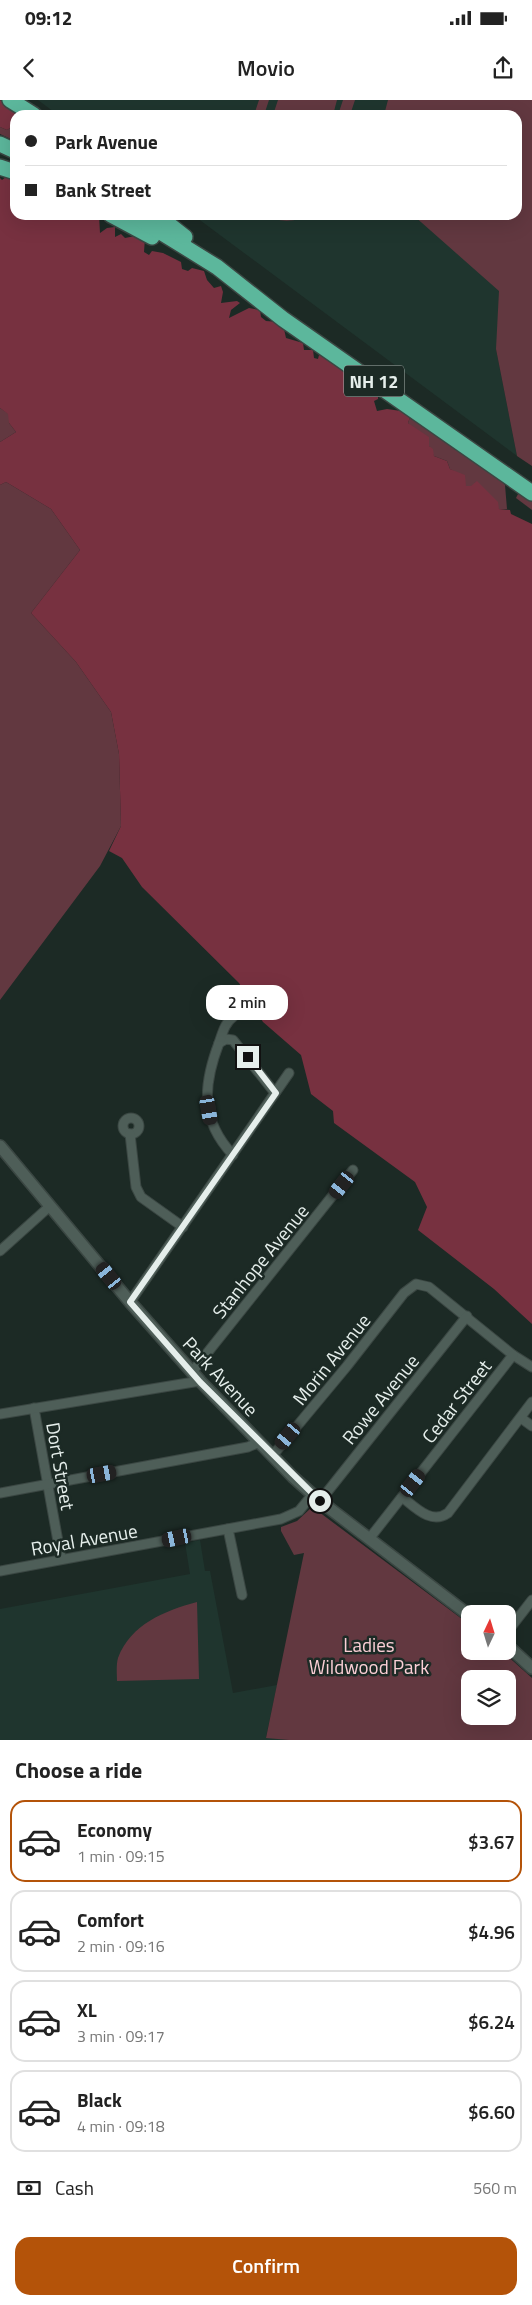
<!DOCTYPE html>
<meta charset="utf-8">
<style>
body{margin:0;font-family:"Titillium Web",sans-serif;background:#f6f6f6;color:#222;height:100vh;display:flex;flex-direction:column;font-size:19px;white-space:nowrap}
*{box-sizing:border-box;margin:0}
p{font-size:16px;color:#767676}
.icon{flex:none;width:28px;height:28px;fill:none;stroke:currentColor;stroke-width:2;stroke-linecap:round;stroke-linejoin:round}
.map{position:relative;height:1640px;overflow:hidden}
.details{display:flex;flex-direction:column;background:#fff;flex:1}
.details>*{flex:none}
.guide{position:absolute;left:10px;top:10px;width:512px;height:110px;border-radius:15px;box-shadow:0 5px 20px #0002;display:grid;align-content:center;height:110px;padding:0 15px;background:#fff}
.needle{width:32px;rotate:4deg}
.controls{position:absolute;left:461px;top:1505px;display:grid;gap:10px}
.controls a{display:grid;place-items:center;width:55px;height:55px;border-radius:10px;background:#fff;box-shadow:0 5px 20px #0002;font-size:25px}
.end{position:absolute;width:22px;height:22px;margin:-11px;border:6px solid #e5eeeb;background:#111;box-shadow:0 0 0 2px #111}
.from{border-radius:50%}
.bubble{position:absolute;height:35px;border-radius:15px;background:#fff;box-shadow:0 5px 20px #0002;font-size:16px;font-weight:600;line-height:35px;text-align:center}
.car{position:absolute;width:15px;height:30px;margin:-15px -8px;border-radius:6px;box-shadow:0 0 4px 1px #0007;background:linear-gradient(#222 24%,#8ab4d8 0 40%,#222 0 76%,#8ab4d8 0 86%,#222 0)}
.guide b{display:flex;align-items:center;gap:18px;height:48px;font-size:19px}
.guide b+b{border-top:1px solid #e0e0e0}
.guide i{width:12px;height:12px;background:#222}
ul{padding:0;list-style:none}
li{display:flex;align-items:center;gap:15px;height:82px;margin:0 10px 8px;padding:0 5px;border:2px solid #e0e0e0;border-radius:15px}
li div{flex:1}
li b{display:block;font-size:19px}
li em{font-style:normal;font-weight:600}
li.on{border-color:#b45309}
li>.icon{width:45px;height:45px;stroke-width:1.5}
h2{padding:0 15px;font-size:22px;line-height:60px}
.pay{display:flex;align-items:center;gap:12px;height:55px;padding:0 15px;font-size:19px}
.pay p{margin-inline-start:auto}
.button{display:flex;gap:10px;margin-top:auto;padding:10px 15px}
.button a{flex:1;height:58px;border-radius:15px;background:#b45309;color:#fff;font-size:20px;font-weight:600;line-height:58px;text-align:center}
.status{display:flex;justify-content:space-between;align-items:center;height:35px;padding:0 25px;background:#fff;direction:ltr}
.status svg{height:14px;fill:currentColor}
header{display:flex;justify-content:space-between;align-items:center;height:65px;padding:0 15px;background:#fff;font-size:22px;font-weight:600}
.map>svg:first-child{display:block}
.built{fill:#1f352e}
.green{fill:#623840;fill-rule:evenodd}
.forest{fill:#773140}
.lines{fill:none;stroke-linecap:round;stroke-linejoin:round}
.street-casing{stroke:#3b4743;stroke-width:11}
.secondary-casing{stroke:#3b4743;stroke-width:14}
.highway-casing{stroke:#3b4743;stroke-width:18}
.street{stroke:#4e5e58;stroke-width:9}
.secondary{stroke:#4e5e58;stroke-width:11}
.highway{stroke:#5cb79c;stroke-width:15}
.route{stroke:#e5eeeb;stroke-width:6}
.labels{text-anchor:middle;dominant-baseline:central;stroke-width:5;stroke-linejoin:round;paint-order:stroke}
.shield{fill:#1c2a25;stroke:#a9b3b0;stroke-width:1}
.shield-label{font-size:18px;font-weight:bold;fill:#e5eeeb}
.street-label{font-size:19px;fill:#e5eeeb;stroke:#1c2a25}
.park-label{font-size:19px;fill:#fccfd6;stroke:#1c2a25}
</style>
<div class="status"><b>09:12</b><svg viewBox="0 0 49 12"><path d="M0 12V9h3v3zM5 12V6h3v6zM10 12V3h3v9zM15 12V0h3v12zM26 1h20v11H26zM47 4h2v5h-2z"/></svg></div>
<header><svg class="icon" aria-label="back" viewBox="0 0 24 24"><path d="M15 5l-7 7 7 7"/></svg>Movio<svg class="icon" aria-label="share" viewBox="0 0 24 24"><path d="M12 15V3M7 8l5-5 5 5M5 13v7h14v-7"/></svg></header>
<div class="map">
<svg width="532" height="1640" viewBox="0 0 532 1640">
<rect width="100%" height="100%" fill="#1c2a25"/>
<g class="built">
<polygon points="38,0 455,0 445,15 58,15"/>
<polygon points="193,115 429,115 532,181 496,249 517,356"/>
<polygon points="200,1440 205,1471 210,1471 233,1593 277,1585 266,1637 289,1640 0,1640 0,1509 190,1474 185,1443"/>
</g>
<g class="green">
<polygon points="259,0 269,0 264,15 254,15"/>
<polygon points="278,0 337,0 333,15 273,15"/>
<polygon points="343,0 355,0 350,15 338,15"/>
<polygon points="388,0 532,0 532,366 517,356 496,249 499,191 413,115 518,115 518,15 384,15"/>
<polygon points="15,25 15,41 0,34 0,27 7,30"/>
<path d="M263,115H312C296,122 279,123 263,115Z"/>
<polygon points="0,308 9,314 9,323 16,332 0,342"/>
<polygon points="408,312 498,376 505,385 507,409 499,409 471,386 465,386 459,374 450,369 447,361 434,356 429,346 408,323 410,317"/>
<polygon points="6,382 51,409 80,450 31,513 76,562 111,612 119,654 121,726 100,766 0,900 0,385"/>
<polygon points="519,392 532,400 532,410 516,398"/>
<path d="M311,1408L315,1409L470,1525V1551H502L532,1578V1640H289L266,1638L304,1453L294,1455L281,1431V1427L297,1421ZM470,1579H508V1616H470Z"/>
<path d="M197,1502L199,1579L117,1581C117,1574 116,1565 118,1558C131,1524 164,1511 197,1502Z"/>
</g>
<g class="forest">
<polygon points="0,0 24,15 15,15 15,25 7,30 0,27"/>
<path d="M6,77H15V115H99L100,133L107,128L115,127V137L121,134L125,138L135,136L141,141L145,138L144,152L149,155L152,151L163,153L181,162L182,169L188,171L192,168L204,171L207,180L214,188L221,186L223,192L221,203L237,201L240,203L231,210L229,218L249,208L260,210L261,217L266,221L279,222L284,229L286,238L303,243L304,250H313L314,258L318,259L319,255C331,258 349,265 354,277C356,281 354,286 353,290L361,286L364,293L378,291V299L374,301L377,311L387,309L408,312L410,317L408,323L429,337V346L433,349L434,356L447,361L450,369L465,375L466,386H471L477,381L498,402L499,409L510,410L511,414L532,424V1224L494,1189L418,1130L427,1107L415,1082L334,1023L333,1011L311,994L301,955L263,922L239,883L142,787L122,758L109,751L121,726L119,654L111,612L76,562L31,513L80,450L51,409L6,382L0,385V342L16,332L9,323L8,314L0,308V78L2,80Z"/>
</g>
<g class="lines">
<defs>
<g id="street">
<polyline points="219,943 226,939 233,940 275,993"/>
<circle cx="131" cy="1026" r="8"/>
<polyline points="130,1034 136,1087 141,1097 183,1127"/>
<path d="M233,1055C200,1020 203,985 219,943C223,932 224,924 234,916"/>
<polyline points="0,1151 50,1106"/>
<polyline points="130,1202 289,973"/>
<polyline points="192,1272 353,1070"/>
<polyline points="34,1308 61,1458"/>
<polyline points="0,1314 200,1281"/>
<polyline points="521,1318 532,1326"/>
<polyline points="273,1355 347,1266 404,1193 416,1184 429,1187 513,1255 532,1267"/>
<polyline points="0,1393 248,1347 260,1342"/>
<path d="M402,1397C415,1407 431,1425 448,1413L532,1302"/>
<polyline points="320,1401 467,1216"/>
<polyline points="228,1429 242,1495"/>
<polyline points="369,1439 513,1255"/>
<polyline points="0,1471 281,1419 299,1411 312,1395"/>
<polyline points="508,1531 532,1500"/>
</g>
<g id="secondary">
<polyline points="0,1046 130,1202 200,1281 293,1377 320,1401 470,1516"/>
<polyline points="508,1546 532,1568"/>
</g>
<g id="highway">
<polyline points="10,0 34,15"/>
<polyline points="0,44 15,51"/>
<polyline points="0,67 15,72"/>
<polyline points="111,115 152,137"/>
<polyline points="133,115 217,167 283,219 532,393"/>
<polyline points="157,115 185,137"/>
</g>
</defs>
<use href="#street" class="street-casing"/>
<use href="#secondary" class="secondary-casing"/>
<use href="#highway" class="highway-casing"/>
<use href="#street" class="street"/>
<use href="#secondary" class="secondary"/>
<use href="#highway" class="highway"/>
</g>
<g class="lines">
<polyline class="route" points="248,957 276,993 130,1202 200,1282 320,1401"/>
</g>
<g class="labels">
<rect class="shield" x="344" y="265.5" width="60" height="31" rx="4"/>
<g class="shield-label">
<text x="374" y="281">NH 12</text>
</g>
<g class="street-label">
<text transform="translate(260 1161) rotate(-51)">Stanhope Avenue</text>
<text transform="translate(331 1259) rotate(-51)">Morin Avenue</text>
<text transform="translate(221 1276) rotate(47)">Park Avenue</text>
<text transform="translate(380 1299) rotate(-51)">Rowe Avenue</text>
<text transform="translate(456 1301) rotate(-52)">Cedar Street</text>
<text transform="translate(61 1366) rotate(80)">Dort Street</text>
<text transform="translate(84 1439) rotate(-10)">Royal Avenue</text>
</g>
<g class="park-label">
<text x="369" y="1544">Ladies<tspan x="369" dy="22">Wildwood Park</tspan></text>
</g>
</g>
</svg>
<div class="controls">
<a><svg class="needle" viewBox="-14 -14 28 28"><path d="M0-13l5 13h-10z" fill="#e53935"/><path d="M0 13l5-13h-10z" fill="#767676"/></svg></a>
<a><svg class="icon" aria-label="layers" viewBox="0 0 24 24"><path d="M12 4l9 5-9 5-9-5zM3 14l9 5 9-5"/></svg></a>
</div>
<i class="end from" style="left:320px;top:1401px"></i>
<i class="end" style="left:248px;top:957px"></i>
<div class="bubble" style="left:206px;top:885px;width:82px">2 min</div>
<i class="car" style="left:209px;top:1010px;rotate:170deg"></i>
<i class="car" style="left:342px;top:1085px;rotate:218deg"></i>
<i class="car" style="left:109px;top:1176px;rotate:321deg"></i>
<i class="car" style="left:288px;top:1336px;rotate:220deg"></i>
<i class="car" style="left:102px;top:1374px;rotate:80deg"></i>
<i class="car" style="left:413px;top:1383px;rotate:38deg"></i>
<i class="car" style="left:177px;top:1438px;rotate:258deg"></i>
<div class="guide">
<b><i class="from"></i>Park Avenue</b>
<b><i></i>Bank Street</b>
</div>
</div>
<section class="details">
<h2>Choose a ride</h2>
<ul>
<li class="on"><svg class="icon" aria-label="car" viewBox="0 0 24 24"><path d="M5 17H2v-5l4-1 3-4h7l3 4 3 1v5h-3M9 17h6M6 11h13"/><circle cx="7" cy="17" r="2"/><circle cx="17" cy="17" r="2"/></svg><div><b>Economy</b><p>1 min · 09:15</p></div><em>$3.67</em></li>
<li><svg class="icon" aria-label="car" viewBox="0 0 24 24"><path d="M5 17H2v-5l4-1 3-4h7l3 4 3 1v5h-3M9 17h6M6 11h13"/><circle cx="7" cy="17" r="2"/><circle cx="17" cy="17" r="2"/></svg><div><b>Comfort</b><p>2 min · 09:16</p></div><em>$4.96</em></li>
<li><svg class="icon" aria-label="car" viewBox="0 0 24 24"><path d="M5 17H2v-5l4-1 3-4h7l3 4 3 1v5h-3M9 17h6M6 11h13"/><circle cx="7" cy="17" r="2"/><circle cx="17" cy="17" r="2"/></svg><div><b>XL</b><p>3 min · 09:17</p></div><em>$6.24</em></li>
<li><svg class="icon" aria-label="car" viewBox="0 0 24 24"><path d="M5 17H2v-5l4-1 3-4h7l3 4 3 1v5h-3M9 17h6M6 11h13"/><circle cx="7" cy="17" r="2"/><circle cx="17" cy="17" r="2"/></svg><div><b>Black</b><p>4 min · 09:18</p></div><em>$6.60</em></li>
</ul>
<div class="pay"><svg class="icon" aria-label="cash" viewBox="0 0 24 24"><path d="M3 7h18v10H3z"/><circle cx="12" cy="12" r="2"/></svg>Cash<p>560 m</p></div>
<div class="button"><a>Confirm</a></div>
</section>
